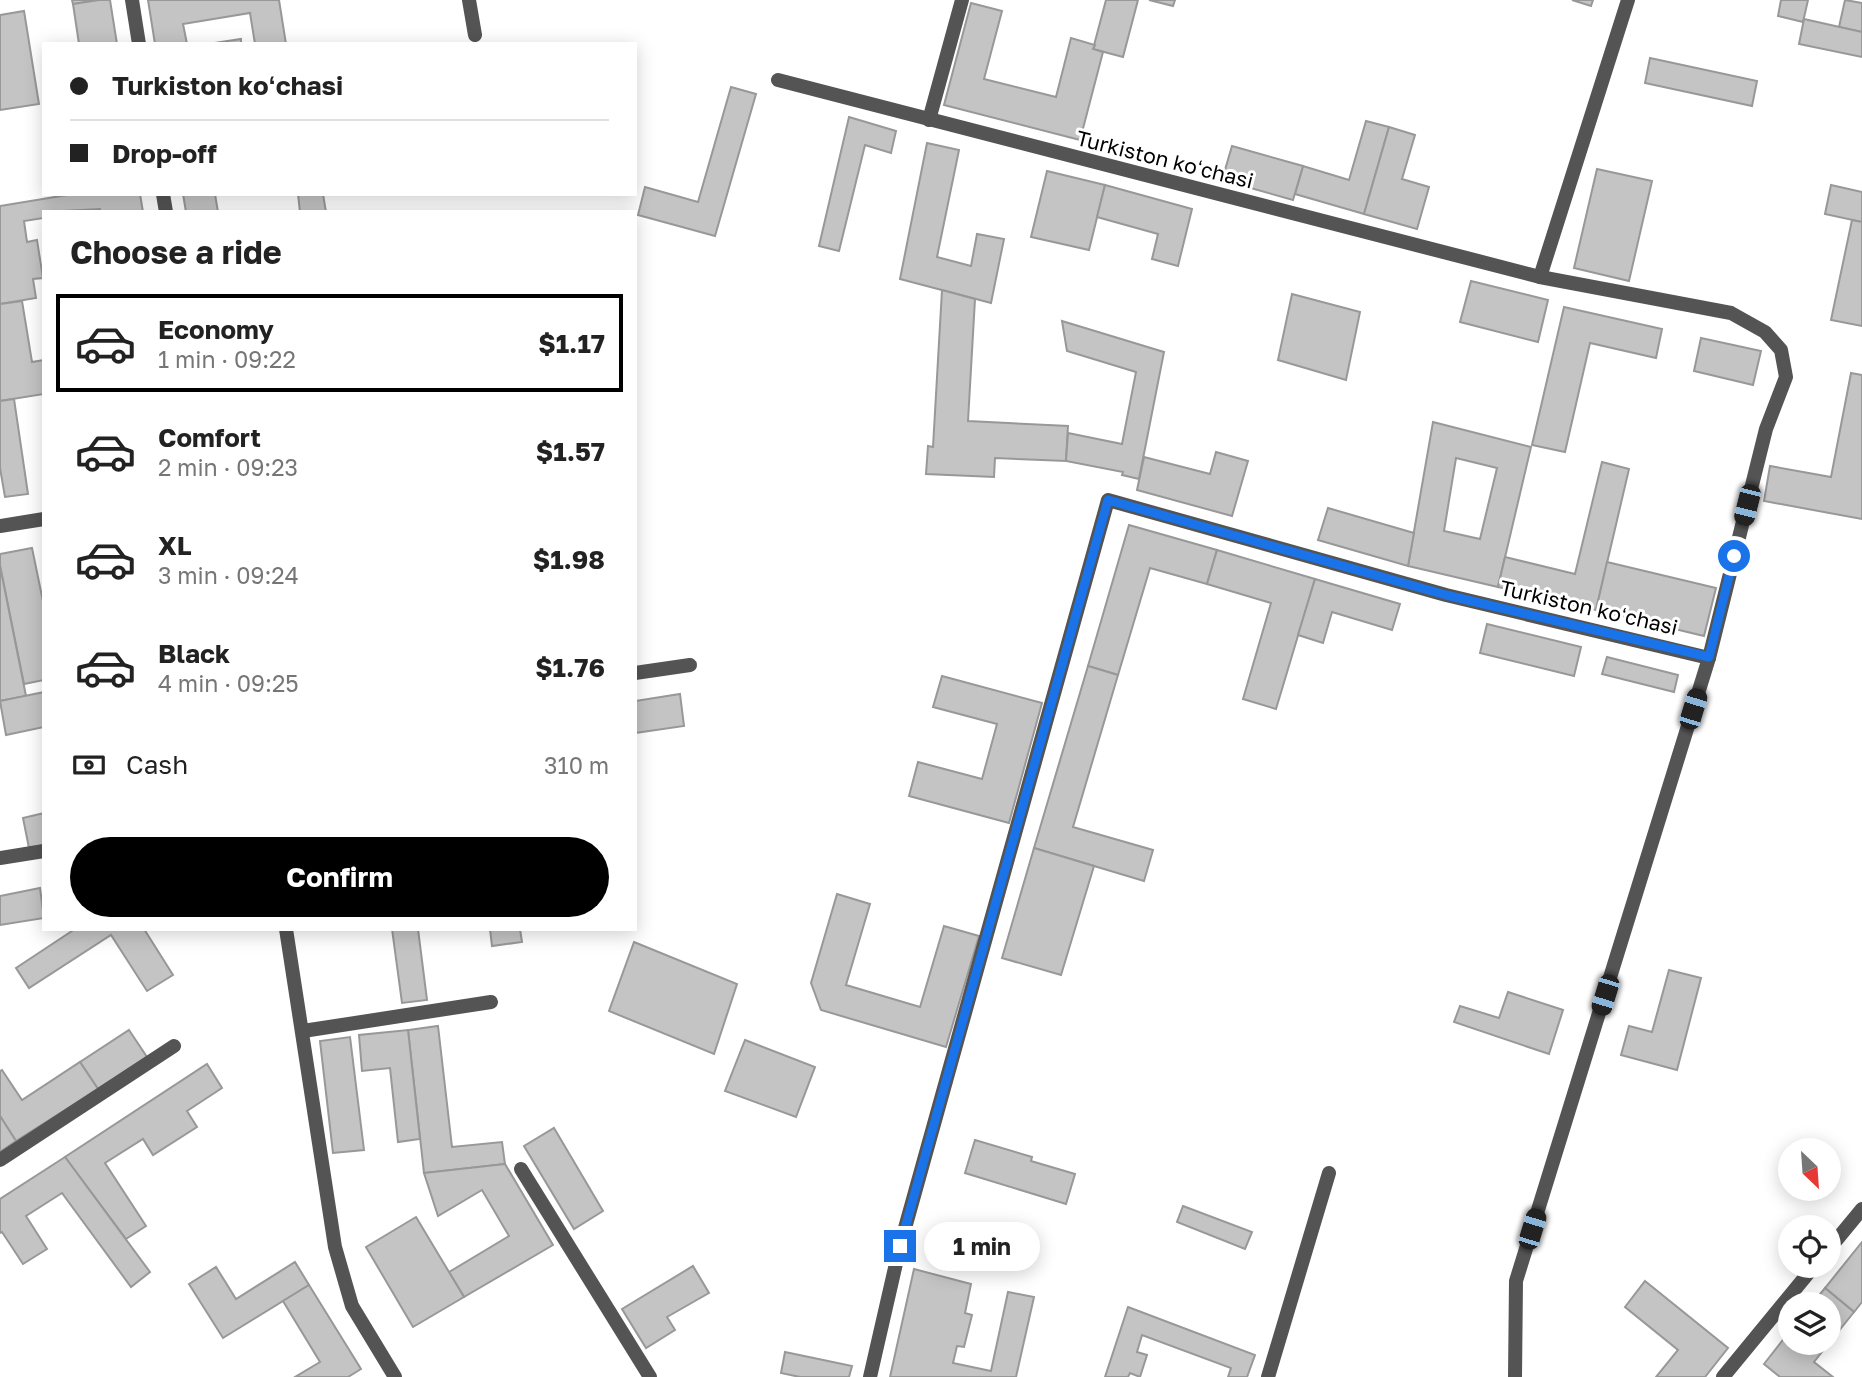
<!DOCTYPE html>
<meta charset="utf-8">
<style>
body{margin:0;font-family:"Golos Text",sans-serif;background:#f2f2f2;color:#222;height:100vh;display:flex;flex-direction:column;font-size:26px;white-space:nowrap}
*{box-sizing:border-box;margin:0}
p{font-size:23px;color:#767676}
.icon{flex:none;width:38px;height:38px;fill:none;stroke:currentColor;stroke-width:2;stroke-linecap:round;stroke-linejoin:round}
.map{position:relative;flex:1;overflow:hidden}
.sheet{position:absolute;left:42px;top:210px;width:595px;height:721px;display:flex;flex-direction:column;background:#fff;border-radius:0px;box-shadow:0 4px 18px #0003}
.sheet>*{flex:none}
.hud{position:absolute;left:42px;top:42px;width:595px;height:154px;border-radius:0px;box-shadow:0 4px 18px #0003;display:grid;align-content:center;height:154px;padding:0 28px;background:#fff}
.needle{width:46px;rotate:155deg}
.buttons{position:absolute;left:1778px;top:1138px;display:grid;gap:14px}
.buttons a{display:grid;place-items:center;width:63px;height:63px;border-radius:50%;background:#fff;box-shadow:0 4px 18px #0003;font-size:35px}
.end{position:absolute;width:32px;height:32px;margin:-16px;border:9px solid #1a73e8;background:#fff;box-shadow:0 0 0 4px #fff}
.from{border-radius:50%}
.bubble{position:absolute;height:49px;border-radius:24px;background:#fff;box-shadow:0 4px 18px #0003;font-size:23px;font-weight:700;line-height:49px;text-align:center}
.car{position:absolute;width:21px;height:42px;margin:-21px -10px;border-radius:9px;box-shadow:0 0 5px 2px #0007;background:linear-gradient(#222 24%,#8ab4d8 0 40%,#222 0 76%,#8ab4d8 0 86%,#222 0)}
.hud b{display:flex;align-items:center;gap:24px;height:66px;font-size:26px}
.hud b+b{border-top:2px solid #e0e0e0}
.hud i{width:18px;height:18px;background:#222}
ul{padding:0;list-style:none}
li{display:flex;align-items:center;gap:21px;height:98px;margin:0 14px 10px;padding:0 14px;border:4px solid transparent;border-radius:0px}
li div{flex:1}
li b{display:block;font-size:26px}
li em{font-style:normal;font-weight:700}
li.current{border-color:#000}
li>.icon{width:63px;height:63px;stroke-width:1.5}
h2{padding:0 28px;font-size:32px;line-height:84px}
.pay{display:flex;align-items:center;gap:18px;height:77px;padding:0 28px;font-size:26px}
.pay p{margin-inline-start:auto}
.button{display:flex;gap:14px;margin-top:auto;padding:14px 28px}
.button a{flex:1;height:80px;border-radius:42px;background:#000;color:#fff;font-size:28px;font-weight:700;line-height:80px;text-align:center}
.map>svg:first-child{display:block}
.building{fill:#c4c4c4;stroke:#989898;stroke-width:2;fill-rule:evenodd}
.lines{fill:none;stroke-linecap:round;stroke-linejoin:round}
.lane{stroke:#545454;stroke-width:14}
.street{stroke:#545454;stroke-width:14}
.route{stroke:#1a73e8;stroke-width:9}
.labels{text-anchor:middle;dominant-baseline:central;stroke-width:6;stroke-linejoin:round;paint-order:stroke}
.street-label{font-size:21px;fill:#000;stroke:#fff}
</style>
<div class="map">
<svg width="1862" height="1377" viewBox="0 0 1862 1377">
<rect width="100%" height="100%" fill="#fff"/>
<g class="building">
<polygon points="72,0 99,0 73,4"/>
<polygon points="99,0 110,0 117,44 79,44 73,4"/>
<polygon points="148,0 279,0 286,44 255,44 250,13 183,24 187,44 155,44"/>
<polygon points="1106,0 1138,0 1123,57 1093,49"/>
<polygon points="1149,0 1175,0 1173,6"/>
<polygon points="1572,0 1593,0 1591,6"/>
<polygon points="1781,0 1808,0 1803,22 1778,16"/>
<polygon points="1845,0 1862,3 1862,32 1839,27"/>
<polygon points="971,3 1002,11 984,79 1056,97 1071,38 1095,45 1093,49 1103,52 1080,140 944,105"/>
<polygon points="24,11 39,104 0,110 0,15"/>
<polygon points="1804,19 1862,32 1862,57 1799,44"/>
<polygon points="241,39 241,44 208,44"/>
<polygon points="1650,58 1757,81 1752,106 1645,83"/>
<polygon points="731,87 756,94 715,236 638,215 645,187 698,202"/>
<polygon points="849,117 896,131 891,153 865,145 839,251 819,246"/>
<polygon points="1366,121 1389,127 1364,214 1295,194 1303,166 1349,180"/>
<polygon points="1389,127 1415,135 1402,179 1429,187 1417,229 1364,214"/>
<polygon points="927,143 959,150 937,257 971,266 977,234 1004,239 991,303 900,279"/>
<polygon points="1232,146 1303,166 1293,200 1222,180"/>
<polygon points="1597,169 1652,181 1629,281 1574,268"/>
<polygon points="1047,171 1105,185 1089,250 1031,237"/>
<polygon points="1105,185 1192,209 1178,266 1152,259 1158,234 1097,217"/>
<polygon points="1831,185 1862,192 1862,222 1825,214"/>
<polygon points="73,194 140,194 143,212 101,212 100,209 44,212 44,218 24,221 27,242 37,240 43,278 33,279 36,298 0,304 0,206"/>
<polygon points="183,194 215,194 218,212 186,212"/>
<polygon points="298,194 323,194 326,212 300,212"/>
<polygon points="1852,220 1862,222 1862,326 1831,320"/>
<polygon points="1471,281 1548,300 1538,342 1460,322"/>
<polygon points="942,290 975,299 968,421 1068,426 1066,461 995,458 994,477 926,474 928,446 933,447"/>
<polygon points="1292,294 1360,312 1346,380 1278,360"/>
<polygon points="22,301 32,362 44,360 44,394 0,401 0,304"/>
<polygon points="1564,307 1662,329 1656,358 1590,343 1565,452 1532,445"/>
<polygon points="1062,321 1164,352 1139,479 1122,475 1123,472 1066,461 1068,433 1122,444 1136,372 1067,351"/>
<polygon points="1701,338 1761,351 1753,385 1694,371"/>
<polygon points="1851,373 1862,375 1862,519 1764,501 1770,466 1831,477"/>
<polygon points="14,399 28,494 5,497 0,468 0,401"/>
<path d="M1433,422L1531,447L1498,587L1408,566ZM1456,458L1497,468L1480,539L1444,531Z"/>
<polygon points="1216,452 1248,461 1232,516 1137,490 1144,457 1210,474"/>
<polygon points="1602,462 1629,469 1596,610 1498,587 1505,557 1575,574"/>
<polygon points="1328,508 1414,533 1408,566 1318,540"/>
<polygon points="1129,525 1217,550 1207,584 1150,568 1118,675 1088,666"/>
<polygon points="32,548 44,606 44,680 24,684 0,566 0,554"/>
<polygon points="1217,550 1315,579 1276,709 1243,699 1271,603 1207,584"/>
<polygon points="1607,562 1716,588 1704,636 1596,610"/>
<polygon points="0,566 26,696 0,701"/>
<polygon points="1315,579 1400,604 1392,630 1332,612 1323,643 1298,635"/>
<polygon points="1487,624 1581,647 1574,676 1480,653"/>
<polygon points="1607,657 1678,675 1674,692 1602,674"/>
<polygon points="1088,666 1118,675 1073,827 1153,850 1144,881 1034,848"/>
<polygon points="942,676 1042,703 1009,823 909,796 918,762 982,779 997,724 933,707"/>
<polygon points="44,692 44,727 6,735 0,701"/>
<polygon points="680,694 684,726 635,733 635,701"/>
<polygon points="44,813 44,845 29,848 23,818"/>
<polygon points="1034,848 1094,866 1061,975 1002,958"/>
<polygon points="40,888 44,918 0,925 0,896"/>
<polygon points="837,894 870,904 846,985 920,1007 944,926 979,936 946,1047 821,1010 811,983"/>
<polygon points="75,929 144,929 173,975 147,991 111,935 29,988 16,968"/>
<polygon points="392,929 418,929 427,1000 402,1003"/>
<polygon points="490,929 520,929 522,942 492,946"/>
<polygon points="634,942 737,984 714,1054 609,1011"/>
<polygon points="1669,970 1701,978 1677,1070 1621,1055 1629,1026 1652,1032"/>
<polygon points="1508,992 1563,1010 1549,1054 1454,1022 1460,1006 1499,1018"/>
<polygon points="438,1026 452,1147 502,1142 505,1164 424,1173 408,1030"/>
<polygon points="129,1030 147,1057 98,1089 80,1062"/>
<polygon points="408,1030 420,1139 398,1142 390,1068 362,1071 359,1035"/>
<polygon points="350,1037 364,1150 333,1153 320,1041"/>
<polygon points="745,1040 815,1067 796,1117 725,1091"/>
<polygon points="80,1062 98,1089 16,1141 0,1116 0,1071 2,1070 22,1100"/>
<polygon points="207,1064 222,1088 187,1111 197,1127 153,1155 143,1139 105,1163 146,1226 126,1239 65,1157"/>
<polygon points="0,1116 16,1141 0,1152"/>
<polygon points="554,1128 603,1211 574,1229 524,1146"/>
<polygon points="975,1140 1032,1157 1031,1161 1075,1174 1066,1204 965,1173"/>
<polygon points="65,1157 150,1272 131,1287 62,1193 26,1216 47,1249 23,1264 2,1232 0,1233 0,1199"/>
<polygon points="505,1164 553,1245 464,1297 449,1272 509,1236 482,1190 438,1216 424,1173"/>
<polygon points="1183,1206 1252,1232 1245,1249 1177,1222"/>
<polygon points="416,1217 464,1297 413,1327 366,1247"/>
<polygon points="1862,1242 1862,1302 1854,1312 1825,1288"/>
<polygon points="295,1262 309,1285 223,1338 189,1284 216,1267 236,1299"/>
<polygon points="693,1266 709,1293 667,1317 675,1330 646,1348 622,1309"/>
<polygon points="914,1269 971,1284 965,1313 972,1315 964,1347 957,1346 953,1363 991,1371 1008,1292 1034,1297 1016,1377 890,1377"/>
<polygon points="1645,1281 1728,1348 1705,1377 1656,1377 1678,1350 1625,1307"/>
<polygon points="309,1285 361,1369 348,1377 295,1377 320,1362 283,1301"/>
<polygon points="1825,1288 1854,1312 1814,1362 1833,1377 1780,1377 1764,1364 1790,1331 1790,1342 1829,1342 1829,1304 1812,1304"/>
<polygon points="1128,1307 1255,1355 1247,1377 1228,1377 1231,1368 1142,1335 1137,1352 1147,1355 1140,1377 1130,1373 1128,1377 1105,1377"/>
<polygon points="785,1352 852,1366 849,1377 800,1377 781,1373"/>
</g>
<g class="lines">
<polyline class="lane" points="929,120 962,0"/>
<g class="street">
<polyline points="132,0 139,44"/>
<polyline points="469,0 475,35"/>
<polyline points="778,80 1540,277"/>
<polyline points="163,194 166,212"/>
<polyline points="0,526 44,519"/>
<polyline points="635,673 690,665"/>
<polyline points="0,858 44,851"/>
<polyline points="286,929 335,1247 352,1306 395,1377"/>
<polyline points="303,1031 491,1002"/>
<polyline points="0,1160 174,1046"/>
<polyline points="521,1169 650,1377"/>
<polyline points="1829,1249 1862,1209"/>
<polyline points="870,1377 900,1246 1108,500 1446,595 1709,658 1766,429 1786,377 1781,350 1765,332 1731,313 1540,277 1628,0"/>
<polyline points="1268,1377 1329,1173"/>
<polyline points="1515,1377 1516,1281 1709,658"/>
<polyline points="1723,1377 1815,1265"/>
</g>
</g>
<g class="lines">
<polyline class="route" points="900,1246 1108,500 1446,595 1709,657 1734,556"/>
</g>
<g class="labels">
<g class="street-label">
<text transform="translate(1165 159) rotate(14)">Turkiston koʻchasi</text>
<text transform="translate(1589 607) rotate(13)">Turkiston koʻchasi</text>
</g>
</g>
</svg>
<div class="buttons">
<a><svg class="needle" viewBox="-14 -14 28 28"><path d="M0-13l5 13h-10z" fill="#e53935"/><path d="M0 13l5-13h-10z" fill="#767676"/></svg></a>
<a><svg class="icon" aria-label="locate" viewBox="0 0 24 24"><circle cx="12" cy="12" r="6"/><path d="M12 2v4M12 18v4M2 12h4M18 12h4"/></svg></a>
<a><svg class="icon" aria-label="layers" viewBox="0 0 24 24"><path d="M12 4l9 5-9 5-9-5zM3 14l9 5 9-5"/></svg></a>
</div>
<i class="end from" style="left:1734px;top:556px"></i>
<i class="end" style="left:900px;top:1246px"></i>
<div class="bubble" style="left:924px;top:1222px;width:116px">1 min</div>
<i class="car" style="left:1747px;top:505px;rotate:194deg"></i>
<i class="car" style="left:1693px;top:709px;rotate:17deg"></i>
<i class="car" style="left:1605px;top:995px;rotate:197deg"></i>
<i class="car" style="left:1532px;top:1229px;rotate:17deg"></i>
<div class="hud">
<b><i class="from"></i>Turkiston koʻchasi</b>
<b><i></i>Drop-off</b>
</div>
<section class="sheet">
<h2>Choose a ride</h2>
<ul>
<li class="current"><svg class="icon" aria-label="car" viewBox="0 0 24 24"><path d="M5 17H2v-5l4-1 3-4h7l3 4 3 1v5h-3M9 17h6M6 11h13"/><circle cx="7" cy="17" r="2"/><circle cx="17" cy="17" r="2"/></svg><div><b>Economy</b><p>1 min · 09:22</p></div><em>$1.17</em></li>
<li><svg class="icon" aria-label="car" viewBox="0 0 24 24"><path d="M5 17H2v-5l4-1 3-4h7l3 4 3 1v5h-3M9 17h6M6 11h13"/><circle cx="7" cy="17" r="2"/><circle cx="17" cy="17" r="2"/></svg><div><b>Comfort</b><p>2 min · 09:23</p></div><em>$1.57</em></li>
<li><svg class="icon" aria-label="car" viewBox="0 0 24 24"><path d="M5 17H2v-5l4-1 3-4h7l3 4 3 1v5h-3M9 17h6M6 11h13"/><circle cx="7" cy="17" r="2"/><circle cx="17" cy="17" r="2"/></svg><div><b>XL</b><p>3 min · 09:24</p></div><em>$1.98</em></li>
<li><svg class="icon" aria-label="car" viewBox="0 0 24 24"><path d="M5 17H2v-5l4-1 3-4h7l3 4 3 1v5h-3M9 17h6M6 11h13"/><circle cx="7" cy="17" r="2"/><circle cx="17" cy="17" r="2"/></svg><div><b>Black</b><p>4 min · 09:25</p></div><em>$1.76</em></li>
</ul>
<div class="pay"><svg class="icon" aria-label="cash" viewBox="0 0 24 24"><path d="M3 7h18v10H3z"/><circle cx="12" cy="12" r="2"/></svg>Cash<p>310 m</p></div>
<div class="button"><a>Confirm</a></div>
</section>
</div>
